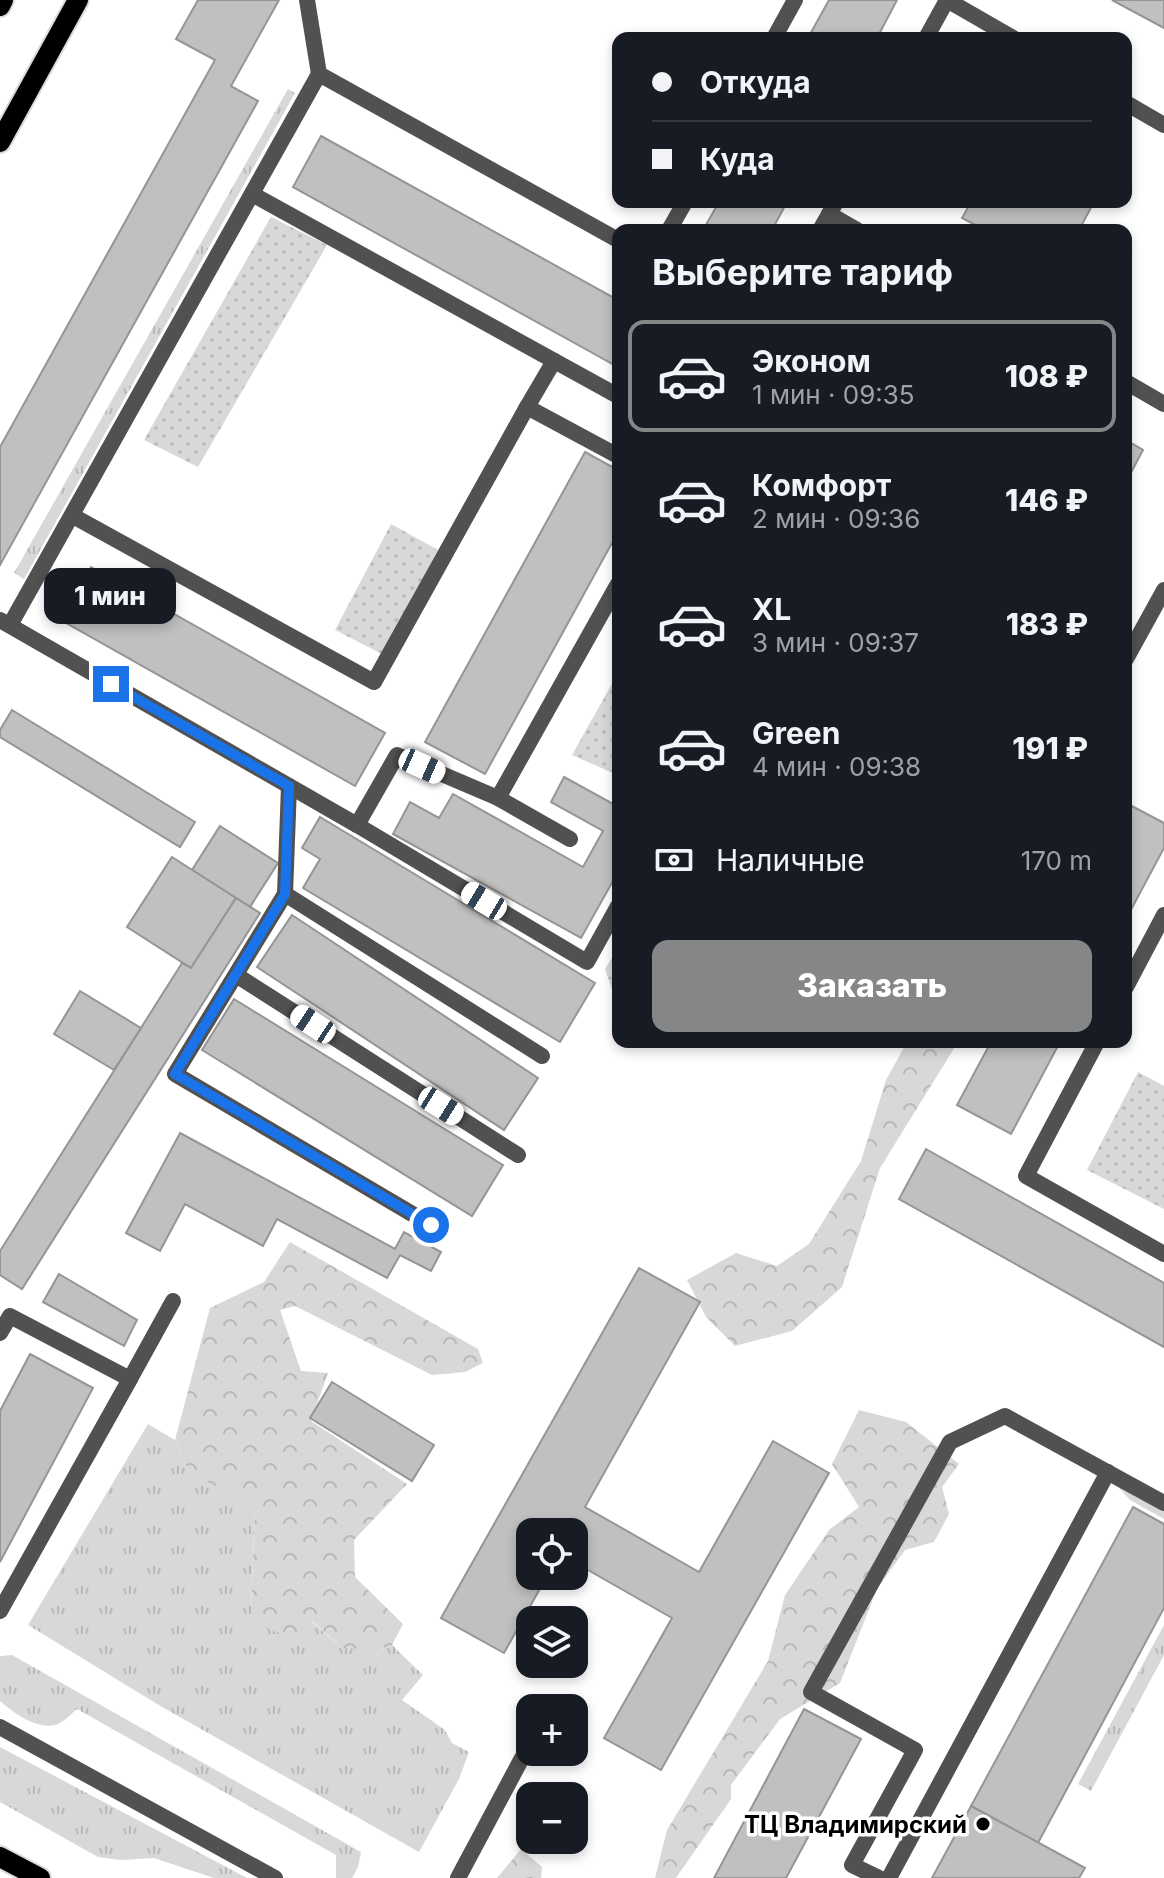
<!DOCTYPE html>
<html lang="ru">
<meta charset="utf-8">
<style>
body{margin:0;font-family:Inter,sans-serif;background:#20242c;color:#f1f3f6;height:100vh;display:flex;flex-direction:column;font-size:30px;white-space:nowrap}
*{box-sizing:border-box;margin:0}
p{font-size:26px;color:#9ea1a6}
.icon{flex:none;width:44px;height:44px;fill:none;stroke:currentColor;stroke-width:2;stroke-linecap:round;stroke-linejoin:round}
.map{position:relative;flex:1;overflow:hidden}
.sheet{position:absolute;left:612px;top:224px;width:520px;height:824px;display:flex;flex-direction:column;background:#171b24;border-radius:16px;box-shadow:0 4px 12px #0003}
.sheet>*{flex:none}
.top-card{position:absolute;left:612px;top:32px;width:520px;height:176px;border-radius:16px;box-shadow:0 4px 12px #0003;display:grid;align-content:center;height:176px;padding:0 40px;background:#171b24}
.fabs{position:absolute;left:516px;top:1518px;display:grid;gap:16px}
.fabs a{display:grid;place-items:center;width:72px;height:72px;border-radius:16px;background:#171b24;box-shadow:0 4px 12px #0003;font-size:40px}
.end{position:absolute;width:36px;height:36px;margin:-18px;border:10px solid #1a73e8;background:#fff;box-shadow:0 0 0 4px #fff}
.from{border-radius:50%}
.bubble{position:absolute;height:56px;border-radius:16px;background:#171b24;box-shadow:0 4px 12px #0003;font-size:26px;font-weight:800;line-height:56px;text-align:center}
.car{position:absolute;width:24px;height:48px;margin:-24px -12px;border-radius:10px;box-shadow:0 0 6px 2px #0007;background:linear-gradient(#fff 24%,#345 0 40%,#fff 0 76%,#345 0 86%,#fff 0)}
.top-card b{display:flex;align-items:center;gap:28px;height:76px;font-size:30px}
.top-card b+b{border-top:2px solid #363941}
.top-card i{width:20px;height:20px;background:#f1f3f6}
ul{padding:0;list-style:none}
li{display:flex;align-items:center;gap:24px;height:112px;margin:0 16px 12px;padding:0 24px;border:4px solid transparent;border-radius:16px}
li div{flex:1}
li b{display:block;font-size:30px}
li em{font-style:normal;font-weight:800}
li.active{border-color:#858687}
li>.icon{width:72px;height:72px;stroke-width:1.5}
h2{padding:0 40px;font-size:36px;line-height:96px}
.pay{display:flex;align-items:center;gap:20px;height:88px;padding:0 40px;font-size:30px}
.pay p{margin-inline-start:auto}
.primary-button{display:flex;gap:16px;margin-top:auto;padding:16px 40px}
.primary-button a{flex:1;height:92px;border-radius:16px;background:#858687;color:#fff;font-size:32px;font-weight:800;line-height:92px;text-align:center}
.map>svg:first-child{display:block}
.grass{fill:url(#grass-tufts)}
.forest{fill:url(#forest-crowns)}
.park{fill:url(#park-dots)}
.building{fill:#c0c0c0;stroke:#959595;stroke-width:2}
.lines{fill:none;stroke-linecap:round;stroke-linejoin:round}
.primary-casing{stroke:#dbdbdb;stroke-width:24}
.service{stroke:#515151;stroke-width:16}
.minor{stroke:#515151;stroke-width:16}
.primary{stroke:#000;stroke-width:20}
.route{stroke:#1a73e8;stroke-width:10}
.poi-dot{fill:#000;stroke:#fff;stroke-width:3}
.labels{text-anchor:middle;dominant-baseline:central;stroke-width:7;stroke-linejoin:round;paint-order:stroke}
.poi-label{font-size:24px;font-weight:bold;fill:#000;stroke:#fff;text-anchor:end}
</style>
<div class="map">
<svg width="1164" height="1878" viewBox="0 0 1164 1878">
<defs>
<pattern id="grass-tufts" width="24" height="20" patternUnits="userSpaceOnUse" patternTransform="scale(2)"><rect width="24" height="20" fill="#d8d8d8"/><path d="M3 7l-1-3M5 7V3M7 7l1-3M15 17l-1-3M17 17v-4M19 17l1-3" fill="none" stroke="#b8b8b8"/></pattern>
<pattern id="forest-crowns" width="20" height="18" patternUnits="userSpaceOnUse" patternTransform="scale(2)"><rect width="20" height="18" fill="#d8d8d8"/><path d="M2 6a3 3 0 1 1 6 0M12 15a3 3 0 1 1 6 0" fill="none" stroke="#b8b8b8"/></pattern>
<pattern id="park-dots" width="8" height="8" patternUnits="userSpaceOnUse" patternTransform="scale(2)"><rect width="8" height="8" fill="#d8d8d8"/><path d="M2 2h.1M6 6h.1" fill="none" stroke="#b8b8b8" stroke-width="1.8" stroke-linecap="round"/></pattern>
</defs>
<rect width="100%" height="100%" fill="#fff"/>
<g class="grass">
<polygon points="288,89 295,93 24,579 14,573"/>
<polygon points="148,1424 175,1440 189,1472 255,1506 251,1612 311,1621 342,1648 359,1648 375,1657 384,1648 392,1645 423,1675 402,1700 445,1730 452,1743 469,1752 459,1779 419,1852 162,1707 28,1625"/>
<polygon points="1112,1480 1164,1509 1164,1519 1130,1500"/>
<polygon points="1164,1625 1164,1655 1091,1791 1078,1784"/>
<path d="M12,1655L361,1852L358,1867L352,1878H336V1855L77,1709C71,1714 63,1723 55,1725C35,1729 14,1713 0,1701V1656Z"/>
<polygon points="0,1747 247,1878 214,1878 154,1858 121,1860 98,1857 0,1802"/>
</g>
<g class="forest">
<polygon points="618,948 618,991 613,992 605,969"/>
<polygon points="907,1042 958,1042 880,1168 842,1287 792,1331 735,1346 706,1317 687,1280 736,1253 777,1266 809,1244 861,1161 886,1080"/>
<polygon points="290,1242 478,1349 483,1363 465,1372 432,1375 295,1306 280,1310 301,1371 328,1373 311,1421 407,1484 354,1540 355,1577 403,1624 392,1645 384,1648 375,1657 359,1649 342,1648 312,1621 292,1637 270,1630 251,1612 255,1507 189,1472 175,1440 210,1308 264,1282"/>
<polygon points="859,1410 906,1422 959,1464 942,1487 949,1514 934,1542 905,1550 877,1589 840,1683 780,1719 731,1785 731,1799 676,1878 655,1878 667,1830 768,1661 785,1595 829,1530 859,1507 832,1464"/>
<polygon points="521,1849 542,1867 541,1878 497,1878"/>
</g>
<g class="park">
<polygon points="271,217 327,245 198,467 144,440"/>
<polygon points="391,524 438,550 382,654 335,630"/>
<polygon points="618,673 618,764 613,773 572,755"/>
<polygon points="1138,1072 1164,1086 1164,1209 1087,1170"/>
</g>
<g class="building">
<polygon points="198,0 279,0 231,86 258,101 0,565 0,447 215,60 176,39"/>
<polygon points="829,0 897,0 877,38 808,38"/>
<polygon points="1112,0 1164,0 1164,28"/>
<polygon points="321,136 618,300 618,367 293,187"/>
<polygon points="719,202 787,202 772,230 703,230"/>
<polygon points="971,202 1094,202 1079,230 985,230 962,218"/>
<polygon points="1126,440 1143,450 1126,482"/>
<polygon points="585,452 618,470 618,532 485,774 425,742"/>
<polygon points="91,567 385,733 355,786 61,620"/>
<polygon points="12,710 195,822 180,847 0,737 0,730"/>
<polygon points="564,777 613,804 618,795 618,872 581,938 393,834 410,802 439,818 453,794 583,867 603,831 551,802"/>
<polygon points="1126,803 1164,823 1164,848 1126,919"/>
<polygon points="320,817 595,983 560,1042 303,888 320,859 302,848"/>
<polygon points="220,826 278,863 250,907 192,870"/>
<polygon points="172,857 236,898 191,968 127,927"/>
<polygon points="236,898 260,913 22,1289 0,1275 0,1251 182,963 191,968"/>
<polygon points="292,915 538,1078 504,1130 257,967"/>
<polygon points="80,991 141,1028 114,1070 54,1034"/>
<polygon points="234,999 503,1165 472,1216 202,1050"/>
<polygon points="991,1042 1060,1042 1011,1134 957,1105"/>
<polygon points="180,1133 395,1249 404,1232 441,1252 431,1271 400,1255 387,1278 277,1219 263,1246 185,1204 160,1251 126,1233"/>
<polygon points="926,1149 1164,1283 1164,1347 899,1199"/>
<polygon points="639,1268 700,1302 585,1507 699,1572 773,1441 829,1473 661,1770 604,1738 672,1618 574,1562 574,1532 530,1532 530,1576 547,1576 504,1653 441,1618"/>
<polygon points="59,1274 137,1320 124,1346 43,1302"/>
<polygon points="30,1354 93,1388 0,1562 0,1411"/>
<polygon points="332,1382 434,1445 412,1481 310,1418"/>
<polygon points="1133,1507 1164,1524 1164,1608 1038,1843 971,1806"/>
<polygon points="804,1709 861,1739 786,1878 714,1878"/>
<polygon points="971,1806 1085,1868 1079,1878 932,1878"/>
</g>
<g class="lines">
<defs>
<g id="primary">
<polyline points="0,6 3,0"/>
<polyline points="0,142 78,0"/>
<polyline points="0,1857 40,1878"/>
</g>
</defs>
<use href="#primary" class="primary-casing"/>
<g class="service">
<polyline points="307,0 319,74 618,240"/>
<polyline points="947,0 1013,38"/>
<polyline points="774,38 795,0"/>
<polyline points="926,38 947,0"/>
<polyline points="1126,103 1164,125"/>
<polyline points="252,194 618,396"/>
<polyline points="829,214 857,230"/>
<polyline points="669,230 685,202"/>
<polyline points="820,230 836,202"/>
<polyline points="1126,382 1164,404"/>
<polyline points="527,407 554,361"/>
<polyline points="73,516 374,682 527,407 618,456"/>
<polyline points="0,620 357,825 397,755 498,798 618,584"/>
<polyline points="10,625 319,74"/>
<polyline points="289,786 285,894 175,1074 431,1225"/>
<polyline points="498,798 570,839"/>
<polyline points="357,825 587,962 618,906"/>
<polyline points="285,894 542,1056"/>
<polyline points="236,975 518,1155"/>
<polyline points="1126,987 1164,915"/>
<polyline points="1097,1042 1026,1176 1164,1254"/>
<polyline points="0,1333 10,1316 130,1379 0,1611"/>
<polyline points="130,1379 173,1301"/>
<polyline points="0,1727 275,1878"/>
<polyline points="458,1878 522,1758"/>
<polyline points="879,1878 852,1865 915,1750 811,1692 950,1442 1005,1416 1164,1503"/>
<polyline points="889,1878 1108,1472"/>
</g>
<polyline class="minor" points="1126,659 1164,590"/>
<use href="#primary" class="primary"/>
</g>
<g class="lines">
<polyline class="route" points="111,684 289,786 285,894 175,1074 431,1225"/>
</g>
<circle class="poi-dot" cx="983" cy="1824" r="8"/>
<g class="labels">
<g class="poi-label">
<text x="967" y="1824">ТЦ Владимирский</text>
</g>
</g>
</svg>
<div class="fabs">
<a><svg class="icon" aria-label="locate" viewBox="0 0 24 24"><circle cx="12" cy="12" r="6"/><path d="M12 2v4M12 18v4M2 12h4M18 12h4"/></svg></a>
<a><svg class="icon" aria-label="layers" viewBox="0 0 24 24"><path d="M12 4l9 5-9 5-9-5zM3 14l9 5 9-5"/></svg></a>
<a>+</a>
<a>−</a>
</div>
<i class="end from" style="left:431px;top:1225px"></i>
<i class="end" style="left:111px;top:684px"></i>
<div class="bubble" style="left:44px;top:568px;width:132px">1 мин</div>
<i class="car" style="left:422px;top:766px;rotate:114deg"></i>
<i class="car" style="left:484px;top:901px;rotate:301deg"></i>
<i class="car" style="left:313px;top:1024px;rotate:303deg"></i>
<i class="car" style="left:441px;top:1106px;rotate:122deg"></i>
<div class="top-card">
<b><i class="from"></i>Откуда</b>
<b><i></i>Куда</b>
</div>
<section class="sheet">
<h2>Выберите тариф</h2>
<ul>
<li class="active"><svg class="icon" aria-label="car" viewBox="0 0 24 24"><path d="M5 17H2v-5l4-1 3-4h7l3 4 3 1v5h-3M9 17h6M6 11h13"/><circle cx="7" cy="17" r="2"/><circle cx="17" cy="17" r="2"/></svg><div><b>Эконом</b><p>1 мин · 09:35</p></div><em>108 ₽</em></li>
<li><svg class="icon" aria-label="car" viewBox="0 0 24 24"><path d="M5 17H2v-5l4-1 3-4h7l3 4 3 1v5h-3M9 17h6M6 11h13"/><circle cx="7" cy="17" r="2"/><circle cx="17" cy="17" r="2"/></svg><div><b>Комфорт</b><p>2 мин · 09:36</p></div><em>146 ₽</em></li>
<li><svg class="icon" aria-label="car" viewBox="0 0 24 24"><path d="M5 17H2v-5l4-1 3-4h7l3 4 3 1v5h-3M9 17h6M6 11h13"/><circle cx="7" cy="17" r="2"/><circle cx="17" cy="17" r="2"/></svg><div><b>XL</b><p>3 мин · 09:37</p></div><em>183 ₽</em></li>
<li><svg class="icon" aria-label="car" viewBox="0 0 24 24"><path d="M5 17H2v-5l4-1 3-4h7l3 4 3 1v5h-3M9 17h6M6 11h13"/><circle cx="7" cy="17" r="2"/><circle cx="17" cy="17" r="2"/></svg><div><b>Green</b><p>4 мин · 09:38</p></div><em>191 ₽</em></li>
</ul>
<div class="pay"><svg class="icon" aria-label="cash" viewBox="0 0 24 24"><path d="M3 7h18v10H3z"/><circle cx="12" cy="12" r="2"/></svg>Наличные<p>170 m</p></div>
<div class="primary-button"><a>Заказать</a></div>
</section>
</div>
